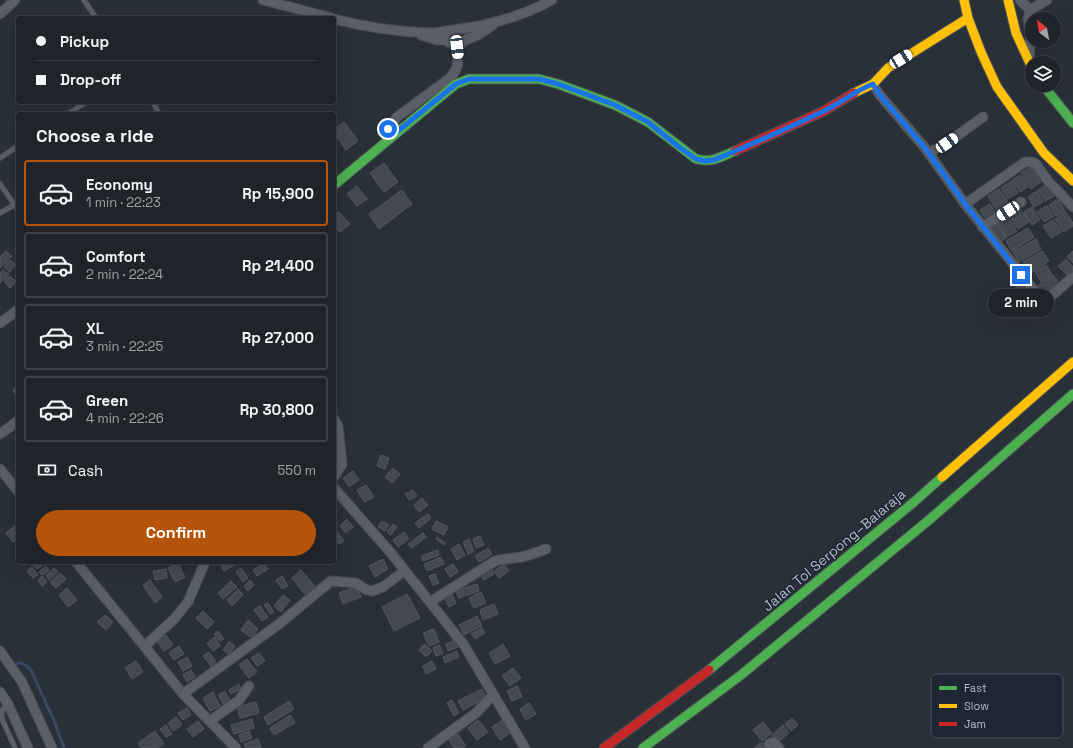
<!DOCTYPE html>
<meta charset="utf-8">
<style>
body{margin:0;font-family:"Space Grotesk",sans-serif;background:#2d3036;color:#f1f3f6;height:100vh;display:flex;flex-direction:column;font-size:15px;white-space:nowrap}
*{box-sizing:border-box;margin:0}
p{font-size:13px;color:#a2a4a8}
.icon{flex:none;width:22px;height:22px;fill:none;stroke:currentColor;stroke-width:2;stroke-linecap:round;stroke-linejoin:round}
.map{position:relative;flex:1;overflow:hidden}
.sheet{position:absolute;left:16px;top:112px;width:320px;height:452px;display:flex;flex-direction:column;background:#20242a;border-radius:4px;box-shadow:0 4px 16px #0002,0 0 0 1px #3d4147}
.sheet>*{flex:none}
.top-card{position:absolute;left:16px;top:16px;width:320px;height:88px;border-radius:4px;box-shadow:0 4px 16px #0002,0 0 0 1px #3d4147;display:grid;align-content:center;height:88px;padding:0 20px;background:#20242a}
.needle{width:26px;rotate:329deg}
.tools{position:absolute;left:1025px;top:12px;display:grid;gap:8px}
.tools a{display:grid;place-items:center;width:36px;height:36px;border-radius:50%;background:#20242a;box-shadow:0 4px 16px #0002,0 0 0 1px #3d4147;font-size:20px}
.end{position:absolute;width:18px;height:18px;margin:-9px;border:5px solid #1a73e8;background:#fff;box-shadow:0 0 0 2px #fff}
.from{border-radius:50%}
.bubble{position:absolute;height:28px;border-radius:14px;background:#20242a;box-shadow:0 4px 16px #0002,0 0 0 1px #3d4147;font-size:13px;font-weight:800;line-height:28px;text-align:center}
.car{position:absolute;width:12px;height:24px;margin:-12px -6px;border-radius:5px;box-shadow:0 0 3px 1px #0007;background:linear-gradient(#fff 24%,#345 0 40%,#fff 0 76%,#345 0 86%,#fff 0)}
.top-card b{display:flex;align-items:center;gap:14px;height:38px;font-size:15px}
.top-card b+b{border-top:1px solid #3d4147}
.top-card i{width:10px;height:10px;background:#f1f3f6}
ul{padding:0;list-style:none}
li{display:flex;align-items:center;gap:12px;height:66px;margin:0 8px 6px;padding:0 12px;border:2px solid #3d4147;border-radius:4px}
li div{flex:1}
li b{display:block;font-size:15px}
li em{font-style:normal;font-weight:800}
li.active{border-color:#b45309}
li>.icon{width:36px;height:36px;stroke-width:1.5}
h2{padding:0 20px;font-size:18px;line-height:48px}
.pay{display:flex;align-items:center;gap:10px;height:44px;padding:0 20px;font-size:15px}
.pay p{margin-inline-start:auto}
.action{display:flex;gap:8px;margin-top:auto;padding:8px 20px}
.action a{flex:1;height:46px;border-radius:24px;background:#b45309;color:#fff;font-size:16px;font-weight:800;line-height:46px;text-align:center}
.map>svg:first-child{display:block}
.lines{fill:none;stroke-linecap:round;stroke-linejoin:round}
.stream{stroke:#384963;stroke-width:3}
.building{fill:#444950;stroke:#52575f}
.lane-casing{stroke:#484c53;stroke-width:6}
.street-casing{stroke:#484c53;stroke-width:11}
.fast-casing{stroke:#484c53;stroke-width:11}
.slow-casing{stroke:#484c53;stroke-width:11}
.jam-casing{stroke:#484c53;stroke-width:11}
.lane{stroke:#5a5e66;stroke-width:4.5}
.street{stroke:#5a5e66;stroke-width:9}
.fast{stroke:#4caf50;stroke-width:9}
.slow{stroke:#ffc107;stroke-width:9}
.jam{stroke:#c62828;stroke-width:9}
.route{stroke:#1a73e8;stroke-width:5}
.labels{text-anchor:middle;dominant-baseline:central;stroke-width:3;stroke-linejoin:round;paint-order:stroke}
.street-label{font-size:14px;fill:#b4bcc9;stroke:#1d2633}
.key{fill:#1d2633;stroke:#4a5360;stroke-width:1}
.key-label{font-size:11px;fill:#b4bcc9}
</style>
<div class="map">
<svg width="1073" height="748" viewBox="0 0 1073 748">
<rect width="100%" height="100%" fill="#2a3038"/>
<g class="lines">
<polyline class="stream" points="16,664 21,663 27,666 32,672 55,723 64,748"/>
</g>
<g class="building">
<polygon points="344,122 358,141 346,150 334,133 334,129"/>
<polygon points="384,163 398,182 384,192 370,173"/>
<polygon points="1031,167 1041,182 1031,189 1021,173"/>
<polygon points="1020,175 1028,187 1020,192 1012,180"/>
<polygon points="1011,181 1018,193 1008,199 1001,188"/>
<polygon points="1047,185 1054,196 1045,201 1038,190"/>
<polygon points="357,186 367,199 357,206 347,194"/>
<polygon points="999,189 1009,203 997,211 988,196"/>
<polygon points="402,190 412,204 379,229 369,214"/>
<polygon points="1037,191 1043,202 1034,207 1028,197"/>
<polygon points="1058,199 1065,211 1056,216 1049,205"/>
<polygon points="990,204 996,213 986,219 980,210"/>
<polygon points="1047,206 1054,216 1044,222 1037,212"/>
<polygon points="1032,207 1040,220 1032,225 1024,212"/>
<polygon points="1020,208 1029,222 1018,229 1009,215"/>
<polygon points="339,212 350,224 340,232 334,225 334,217"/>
<polygon points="1066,212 1073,223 1073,226 1063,232 1055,219"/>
<polygon points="1008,217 1017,231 1006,237 998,223"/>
<polygon points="1053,220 1061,232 1051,238 1043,226"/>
<polygon points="997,224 1006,238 999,243 990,228"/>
<polygon points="1028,228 1034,237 1012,251 1006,241"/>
<polygon points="1036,239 1041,249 1019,262 1013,252"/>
<polygon points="6,251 12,256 0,268 0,257"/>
<polygon points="1042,251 1049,261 1031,273 1023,262"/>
<polygon points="1073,251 1073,263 1067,257"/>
<polygon points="1066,259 1073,267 1073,272 1068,276 1058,266"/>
<polygon points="10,260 16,264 10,272 4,267"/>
<polygon points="1046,265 1052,275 1041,282 1035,272"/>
<polygon points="3,270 9,274 0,283 0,273"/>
<polygon points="1053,275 1059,283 1044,294 1038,286"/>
<polygon points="10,276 16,282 10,288 4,281"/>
<polygon points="1023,282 1038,303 1027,311 1011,291"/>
<polygon points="18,387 18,400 13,390"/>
<polygon points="381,455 389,458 385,469 377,466"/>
<polygon points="393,468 400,474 392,483 385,477"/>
<polygon points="353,471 359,480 349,487 343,478"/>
<polygon points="366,485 374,497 364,502 357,490"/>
<polygon points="413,490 417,496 409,500 405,494"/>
<polygon points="422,498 428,505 419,512 414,505"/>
<polygon points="428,514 431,518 419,528 415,523"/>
<polygon points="347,519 353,527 346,533 340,526"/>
<polygon points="382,521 389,525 385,531 378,527"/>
<polygon points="436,521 448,527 444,535 432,529"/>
<polygon points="18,523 18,538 13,542 6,533"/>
<polygon points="393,524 397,527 391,535 387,532"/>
<polygon points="337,532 344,541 339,544 334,538 334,535"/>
<polygon points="404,532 409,539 398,547 393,540"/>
<polygon points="423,533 426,537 412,548 408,544"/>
<polygon points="480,536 484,545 476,548 473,539"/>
<polygon points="437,537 445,543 444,545 436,539"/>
<polygon points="469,539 474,551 468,554 463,542"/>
<polygon points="459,544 465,555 457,560 451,549"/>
<polygon points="488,548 492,554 479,562 475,556"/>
<polygon points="438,550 439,555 423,561 421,556"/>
<polygon points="441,557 444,564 427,571 424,564"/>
<polygon points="383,559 388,569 375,577 369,566"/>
<polygon points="31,562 41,562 43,565 37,569"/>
<polygon points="219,562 233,562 234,565 224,571"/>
<polygon points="178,563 185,577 175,582 168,568"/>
<polygon points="264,563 268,569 257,576 253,570"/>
<polygon points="453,564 458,572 450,577 445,569"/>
<polygon points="504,564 509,571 499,578 494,571"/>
<polygon points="46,566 49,570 42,575 39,572"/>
<polygon points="32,567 38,575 33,578 27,571"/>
<polygon points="54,568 58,572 49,580 46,575"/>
<polygon points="241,568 248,578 243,582 236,572"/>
<polygon points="491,568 494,574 484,580 480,575"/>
<polygon points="166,569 167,578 155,580 153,571"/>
<polygon points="301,570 317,589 307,597 292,578"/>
<polygon points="60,573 66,579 56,588 50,582"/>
<polygon points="435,574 439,583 433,585 429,576"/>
<polygon points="42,576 47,582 42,586 38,580"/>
<polygon points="282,576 288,586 282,589 276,580"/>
<polygon points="150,580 162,597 155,603 143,585"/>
<polygon points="250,580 254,585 248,591 244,586"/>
<polygon points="231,581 237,587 223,599 218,593"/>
<polygon points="477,584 479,591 459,598 456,591"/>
<polygon points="357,586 361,597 343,604 339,593"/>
<polygon points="67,588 77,600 68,607 59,595"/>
<polygon points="238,589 243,595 232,606 227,600"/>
<polygon points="481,592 486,603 474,608 469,598"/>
<polygon points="407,594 420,618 394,631 382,607"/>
<polygon points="452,594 456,603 449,607 445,598"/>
<polygon points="283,595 290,600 281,612 274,606"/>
<polygon points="268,603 274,612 270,614 264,605"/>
<polygon points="494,604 498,614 483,620 480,610"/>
<polygon points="260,606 268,617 262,621 254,610"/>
<polygon points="203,611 214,622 207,629 196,618"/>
<polygon points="105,615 113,622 106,630 97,622"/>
<polygon points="477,616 482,626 464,635 459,625"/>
<polygon points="248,620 258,629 252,638 241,630"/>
<polygon points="482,628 485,633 475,639 471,634"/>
<polygon points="434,629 439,642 429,646 423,633"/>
<polygon points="218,631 224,639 220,641 214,634"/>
<polygon points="166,635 173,645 164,651 157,641"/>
<polygon points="215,637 220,646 213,651 207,643"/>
<polygon points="455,640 458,647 448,651 446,644"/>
<polygon points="229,641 235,646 229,654 223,650"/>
<polygon points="424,644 432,651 426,657 419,650"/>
<polygon points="503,644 510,656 495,664 489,653"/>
<polygon points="439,645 443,653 436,656 433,648"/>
<polygon points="179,646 184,654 174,660 169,653"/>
<polygon points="457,651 459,657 445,663 443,657"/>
<polygon points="209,652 216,662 211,666 203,656"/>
<polygon points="259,653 265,661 257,666 251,658"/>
<polygon points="187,657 192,666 183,671 178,662"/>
<polygon points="247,659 257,672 249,678 239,665"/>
<polygon points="136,661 143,672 132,679 125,668"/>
<polygon points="432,661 436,669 426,674 423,666"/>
<polygon points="513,668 521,678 510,686 502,676"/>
<polygon points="191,670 195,677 187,682 183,675"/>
<polygon points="239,684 241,689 231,694 229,690"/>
<polygon points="517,686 522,697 512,701 507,691"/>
<polygon points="482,689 486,698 463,710 458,701"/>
<polygon points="225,691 230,701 223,704 218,695"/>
<polygon points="213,692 220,706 210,711 203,698"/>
<polygon points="452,700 459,713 454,716 447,703"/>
<polygon points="289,701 294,709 268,725 264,717"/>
<polygon points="256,702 259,713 240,718 237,707"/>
<polygon points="529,703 536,714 526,720 520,709"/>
<polygon points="187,708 191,715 183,720 178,713"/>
<polygon points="290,715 295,723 274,735 270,728"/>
<polygon points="176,717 182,725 173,731 168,723"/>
<polygon points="792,718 798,725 791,731 785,724"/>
<polygon points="252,719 254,728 234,734 231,725"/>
<polygon points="504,719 512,732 500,740 492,727"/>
<polygon points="478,720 488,732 477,740 468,728"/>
<polygon points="198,721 204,729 193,737 187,729"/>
<polygon points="763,722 772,733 762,741 753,730"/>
<polygon points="166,725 172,734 166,737 160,729"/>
<polygon points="783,725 789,733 778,742 772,735"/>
<polygon points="155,731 164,744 158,748 141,748 138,743"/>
<polygon points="249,731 252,738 241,742 239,735"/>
<polygon points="458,734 466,746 462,748 454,748 449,740"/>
<polygon points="258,739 261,748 246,748 244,744"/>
<polygon points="762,742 767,748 754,748"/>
</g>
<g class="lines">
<defs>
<g id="lane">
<polyline points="84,0 96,18"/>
<polyline points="153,102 159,114"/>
<polyline points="68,114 86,102"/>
<polyline points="0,158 18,146"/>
<polyline points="0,184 18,210"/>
<polyline points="0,213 14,205"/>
<polyline points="8,704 2,710 2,719 15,748"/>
</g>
<g id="street">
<polyline points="263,0 332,18"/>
<polyline points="1020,0 1030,10"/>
<polyline points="0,14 15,0"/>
<path d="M334,19C365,27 399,32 431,33C438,33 445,31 452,30C487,26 521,17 552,0"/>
<polyline points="457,47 465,40 478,35 493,25"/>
<polyline points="1029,60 1031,33 1028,20 1030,10 1047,0"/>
<polyline points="873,84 879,94 925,148 965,204 1041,299 1043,301 1048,299 1073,277"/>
<path d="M393,135L388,129L397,117L450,78C460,67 458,61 457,47L446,40H437L421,35"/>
<polyline points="929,153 947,143 983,117"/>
<polyline points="965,204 1025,162 1032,162 1036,164 1048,181 1073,207"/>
<polyline points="982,227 1021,202"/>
<polyline points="0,323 18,310"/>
<polyline points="334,419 338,426 342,464 334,477"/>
<polyline points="0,434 18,421"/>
<polyline points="0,469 18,491"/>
<polyline points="334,488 391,553 464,645 525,748"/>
<polyline points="76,562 183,694 236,748"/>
<path d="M430,602L495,561C503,558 511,559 521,557C529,556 537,552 546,549"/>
<polyline points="145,646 174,619 188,602 205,562"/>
<polyline points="0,651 22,682 52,748"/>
<polyline points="0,692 8,704 28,748"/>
<polyline points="183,694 279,624 331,581 356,583 365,589 372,591 383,587 404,571"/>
<polyline points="210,721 239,700 249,686"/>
<polyline points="769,744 773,742 779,748"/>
<polyline points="428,748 476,713 493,695"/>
</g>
<g id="fast">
<polyline points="1043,85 1073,123"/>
<path d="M334,185L456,84L469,79H539L558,84L615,105L648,122L696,159C712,163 720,157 735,151"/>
<polyline points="709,670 914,502 942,477"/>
<polyline points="643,748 741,675 929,520 1073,394"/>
</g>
<g id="slow">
<polyline points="964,0 968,18 981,52 997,87 1044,153 1073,181"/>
<polyline points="1008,0 1016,33 1032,68"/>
<polyline points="854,93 873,84 888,68 968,18"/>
<polyline points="942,477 1073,362"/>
</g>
<g id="jam">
<polyline points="735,151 824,111 854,93"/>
<polyline points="604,748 709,670"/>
</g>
</defs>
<use href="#lane" class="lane-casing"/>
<use href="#street" class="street-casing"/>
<use href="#fast" class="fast-casing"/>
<use href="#slow" class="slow-casing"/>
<use href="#jam" class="jam-casing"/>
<use href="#lane" class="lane"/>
<use href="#street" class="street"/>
<use href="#fast" class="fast"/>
<use href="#slow" class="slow"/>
<use href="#jam" class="jam"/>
</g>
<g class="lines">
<path class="route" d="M388,129L393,135L456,84L469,79H539L558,84L615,105L648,122L679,147L696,159L705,161L714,160C750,145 786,129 822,112C840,104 854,91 873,84L879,94L925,148L965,204L1021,275"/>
</g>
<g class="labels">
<g class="street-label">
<text transform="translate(834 550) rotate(-40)">Jalan Tol Serpong–Balaraja</text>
</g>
</g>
<rect x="931" y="674" width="132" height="64" rx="6" class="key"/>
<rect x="939" y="686" width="18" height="4" fill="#4caf50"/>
<rect x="939" y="704" width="18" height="4" fill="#ffc107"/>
<rect x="939" y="722" width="18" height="4" fill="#c62828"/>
<g class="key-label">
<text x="964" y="692">Fast</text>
<text x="964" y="710">Slow</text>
<text x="964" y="728">Jam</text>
</g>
</svg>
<div class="tools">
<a><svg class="needle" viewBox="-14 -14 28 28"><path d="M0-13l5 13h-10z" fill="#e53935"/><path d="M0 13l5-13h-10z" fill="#a2a4a8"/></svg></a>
<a><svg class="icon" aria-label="layers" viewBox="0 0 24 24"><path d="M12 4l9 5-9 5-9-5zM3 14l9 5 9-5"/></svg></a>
</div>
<i class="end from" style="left:388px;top:129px"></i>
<i class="end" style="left:1021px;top:275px"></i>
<div class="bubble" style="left:988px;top:289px;width:66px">2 min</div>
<i class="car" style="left:457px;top:47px;rotate:174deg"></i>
<i class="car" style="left:901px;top:59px;rotate:59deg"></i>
<i class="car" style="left:947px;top:143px;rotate:55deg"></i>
<i class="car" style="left:1008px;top:211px;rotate:237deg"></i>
<div class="top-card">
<b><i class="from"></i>Pickup</b>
<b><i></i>Drop-off</b>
</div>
<section class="sheet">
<h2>Choose a ride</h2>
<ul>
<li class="active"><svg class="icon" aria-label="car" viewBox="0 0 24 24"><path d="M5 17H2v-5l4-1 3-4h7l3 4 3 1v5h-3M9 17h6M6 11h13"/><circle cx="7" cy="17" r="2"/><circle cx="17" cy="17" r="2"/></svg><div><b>Economy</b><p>1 min · 22:23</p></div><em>Rp 15,900</em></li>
<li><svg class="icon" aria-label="car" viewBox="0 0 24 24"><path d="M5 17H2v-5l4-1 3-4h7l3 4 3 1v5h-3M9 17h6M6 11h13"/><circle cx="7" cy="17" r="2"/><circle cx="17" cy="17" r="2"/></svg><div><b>Comfort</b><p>2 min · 22:24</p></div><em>Rp 21,400</em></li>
<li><svg class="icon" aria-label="car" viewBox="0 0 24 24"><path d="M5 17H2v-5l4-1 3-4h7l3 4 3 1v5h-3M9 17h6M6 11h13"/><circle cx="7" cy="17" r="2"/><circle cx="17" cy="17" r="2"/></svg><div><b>XL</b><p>3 min · 22:25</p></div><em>Rp 27,000</em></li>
<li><svg class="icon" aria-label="car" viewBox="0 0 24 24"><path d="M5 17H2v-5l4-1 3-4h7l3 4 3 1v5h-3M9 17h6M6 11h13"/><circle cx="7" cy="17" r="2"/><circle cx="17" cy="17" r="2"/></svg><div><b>Green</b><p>4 min · 22:26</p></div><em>Rp 30,800</em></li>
</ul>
<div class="pay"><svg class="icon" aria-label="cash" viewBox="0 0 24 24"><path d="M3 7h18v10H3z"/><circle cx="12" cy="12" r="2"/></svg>Cash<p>550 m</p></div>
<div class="action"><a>Confirm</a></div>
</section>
</div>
